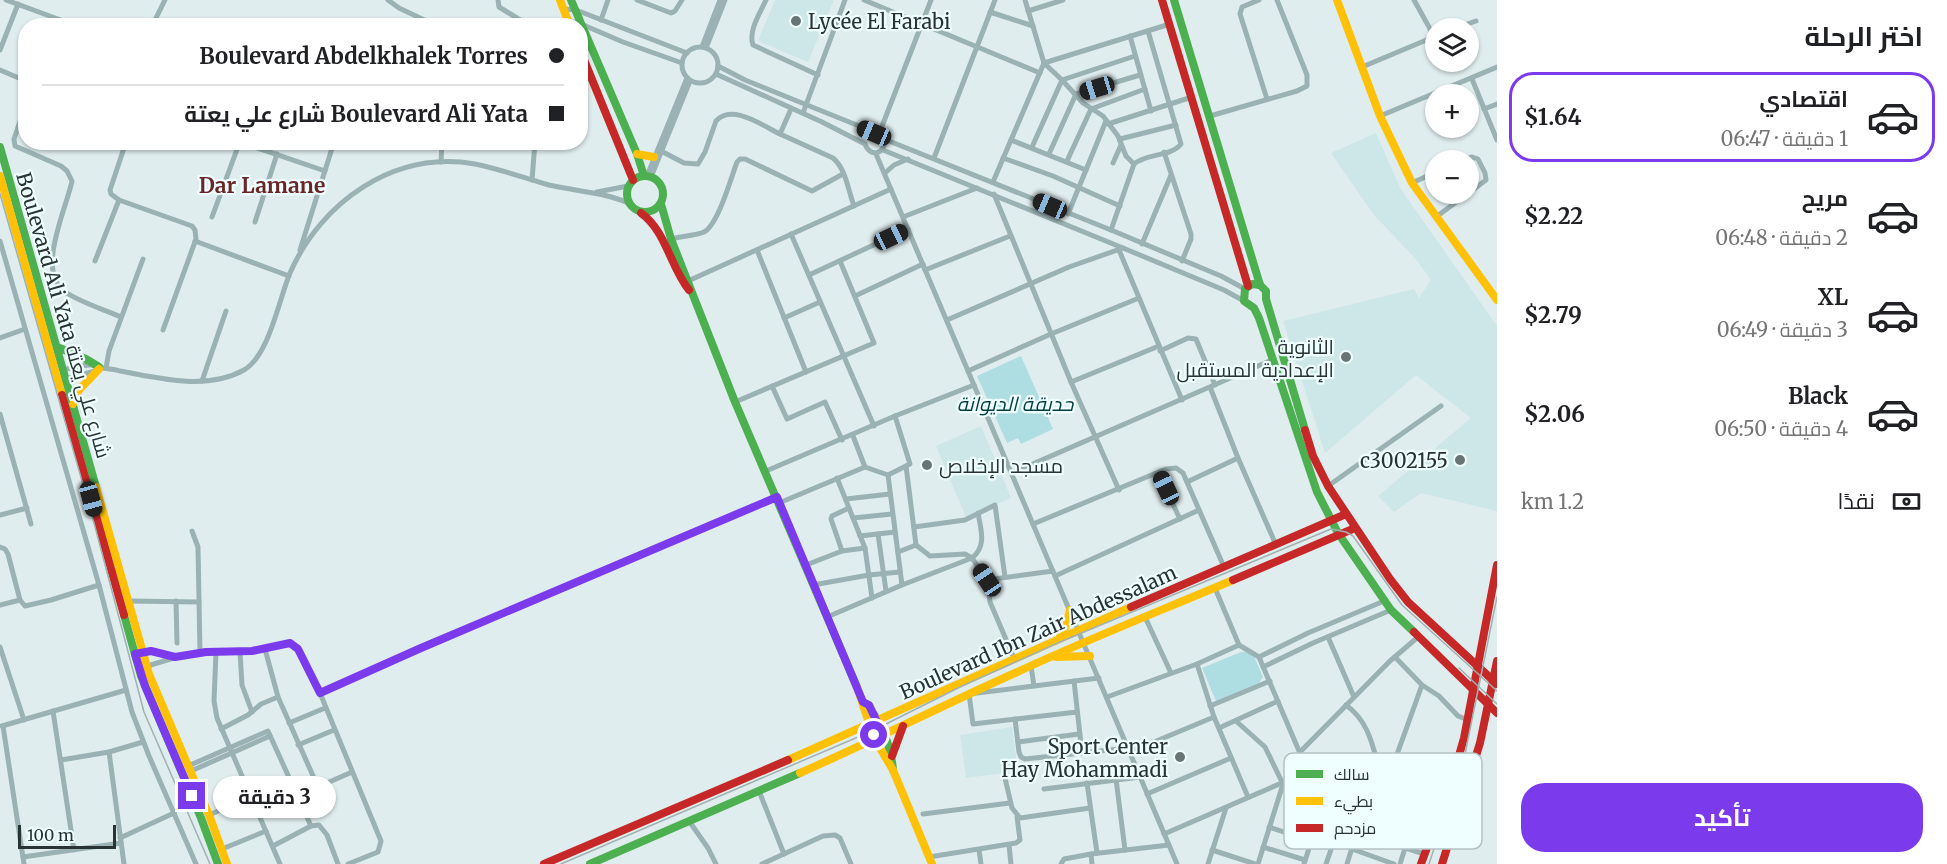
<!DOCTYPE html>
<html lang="ar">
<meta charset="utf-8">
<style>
body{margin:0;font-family:Merriweather,Cairo,serif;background:#f2f2f2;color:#202124;direction:rtl;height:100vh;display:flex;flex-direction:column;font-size:22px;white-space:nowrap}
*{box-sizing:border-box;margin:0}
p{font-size:20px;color:#757577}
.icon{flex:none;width:33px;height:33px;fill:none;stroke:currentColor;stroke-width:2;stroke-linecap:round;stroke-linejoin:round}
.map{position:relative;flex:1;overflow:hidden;direction:ltr}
.panel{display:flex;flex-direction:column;background:#fff;width:450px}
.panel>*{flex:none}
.banner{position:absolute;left:18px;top:18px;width:570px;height:132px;border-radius:24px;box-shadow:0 2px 4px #0004;direction:rtl;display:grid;align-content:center;height:132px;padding:0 24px;background:#fff}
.tools{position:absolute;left:1425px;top:18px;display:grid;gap:12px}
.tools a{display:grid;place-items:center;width:54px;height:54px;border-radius:50%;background:#fff;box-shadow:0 2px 4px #0004;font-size:30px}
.scale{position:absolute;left:18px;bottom:15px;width:98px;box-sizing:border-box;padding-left:6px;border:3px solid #293334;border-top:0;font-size:16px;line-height:21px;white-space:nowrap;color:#293334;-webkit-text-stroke:4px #effeff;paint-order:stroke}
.end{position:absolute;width:27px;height:27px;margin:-14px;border:8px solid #7c3aed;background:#fff;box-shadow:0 0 0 3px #fff}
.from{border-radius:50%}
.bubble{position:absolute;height:42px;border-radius:21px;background:#fff;box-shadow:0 2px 4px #0004;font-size:20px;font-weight:700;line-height:42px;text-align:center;direction:rtl}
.car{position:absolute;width:18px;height:36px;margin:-18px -9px;border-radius:8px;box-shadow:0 0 4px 2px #0007;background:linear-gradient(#222 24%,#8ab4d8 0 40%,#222 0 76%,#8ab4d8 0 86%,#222 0)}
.banner b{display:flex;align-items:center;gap:21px;height:57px;font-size:22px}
.banner b+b{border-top:2px solid #e0e0e0}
.banner i{width:15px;height:15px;background:#202124}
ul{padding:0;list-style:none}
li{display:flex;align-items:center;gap:18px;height:90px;margin:0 12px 9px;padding:0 12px;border:3px solid transparent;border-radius:24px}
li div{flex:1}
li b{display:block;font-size:22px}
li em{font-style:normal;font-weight:700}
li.active{border-color:#7c3aed}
li>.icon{width:54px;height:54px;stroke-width:1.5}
h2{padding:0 24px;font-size:27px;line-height:72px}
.pay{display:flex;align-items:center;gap:15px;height:66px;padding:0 24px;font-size:22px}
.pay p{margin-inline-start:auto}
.button{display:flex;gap:12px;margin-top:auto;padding:12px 24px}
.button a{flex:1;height:69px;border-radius:24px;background:#7c3aed;color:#fff;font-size:24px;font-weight:700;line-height:69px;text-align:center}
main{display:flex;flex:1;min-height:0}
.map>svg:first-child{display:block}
.built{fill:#cde6e8}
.green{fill:#aedee1}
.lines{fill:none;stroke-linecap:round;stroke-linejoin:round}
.street{stroke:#9ab2b3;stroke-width:5}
.fast{stroke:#4caf50;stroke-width:8}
.slow{stroke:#ffc107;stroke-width:8}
.jam{stroke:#c62828;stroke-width:8}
.tram{stroke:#a0b1b2;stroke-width:1.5}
.route{stroke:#7c3aed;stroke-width:8}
.poi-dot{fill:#697475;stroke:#effeff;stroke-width:2}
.labels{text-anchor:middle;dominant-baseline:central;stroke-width:4.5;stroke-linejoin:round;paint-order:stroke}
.poi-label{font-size:20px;fill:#293334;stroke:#effeff;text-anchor:end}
.street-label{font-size:20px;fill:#293334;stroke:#effeff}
.park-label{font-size:20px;font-style:italic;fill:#003e42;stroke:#effeff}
.neighbourhood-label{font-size:21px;font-weight:bold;fill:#6a2527;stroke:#effeff}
.key{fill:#effeff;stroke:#b4c1c2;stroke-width:1.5}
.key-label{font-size:16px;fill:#293334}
</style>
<main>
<section class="panel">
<h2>اختر الرحلة</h2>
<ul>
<li class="active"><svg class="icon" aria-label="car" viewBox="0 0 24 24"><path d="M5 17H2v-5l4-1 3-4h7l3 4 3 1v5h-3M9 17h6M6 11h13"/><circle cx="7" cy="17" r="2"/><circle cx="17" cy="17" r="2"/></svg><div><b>اقتصادي</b><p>1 دقيقة · 06:47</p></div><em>$1.64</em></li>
<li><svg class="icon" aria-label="car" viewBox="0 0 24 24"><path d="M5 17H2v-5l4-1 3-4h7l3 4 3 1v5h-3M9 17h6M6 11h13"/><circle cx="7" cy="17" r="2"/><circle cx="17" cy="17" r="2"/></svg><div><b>مريح</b><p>2 دقيقة · 06:48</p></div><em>$2.22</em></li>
<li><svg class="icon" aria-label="car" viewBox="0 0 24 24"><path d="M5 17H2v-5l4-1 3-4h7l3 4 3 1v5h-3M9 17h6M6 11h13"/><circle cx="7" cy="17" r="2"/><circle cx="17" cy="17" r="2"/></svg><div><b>XL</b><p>3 دقيقة · 06:49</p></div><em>$2.79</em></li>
<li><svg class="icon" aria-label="car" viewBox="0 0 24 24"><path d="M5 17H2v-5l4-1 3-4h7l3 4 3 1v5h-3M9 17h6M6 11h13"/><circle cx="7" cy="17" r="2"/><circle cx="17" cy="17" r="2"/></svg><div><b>Black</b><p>4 دقيقة · 06:50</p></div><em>$2.06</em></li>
</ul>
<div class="pay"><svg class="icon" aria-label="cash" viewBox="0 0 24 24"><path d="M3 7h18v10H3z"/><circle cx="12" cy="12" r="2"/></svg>نقدًا<p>1.2 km</p></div>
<div class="button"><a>تأكيد</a></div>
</section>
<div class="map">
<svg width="1497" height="864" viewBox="0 0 1497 864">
<rect width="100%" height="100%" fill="#e0edee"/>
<g class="built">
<polygon points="775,0 834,0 808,62 758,41"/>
<polygon points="1376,133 1400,188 1497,326 1497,511 1421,493 1394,512 1378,496 1471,418 1416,375 1325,453 1283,321 1414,289 1419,298 1431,280 1416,259 1374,215 1331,153"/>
<polygon points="981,426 1011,498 966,517 936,446"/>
<polygon points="1012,727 1018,771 966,778 960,735"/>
</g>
<g class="green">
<polygon points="1021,356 1053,429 1021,444 1018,438 1007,443 977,376"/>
<polygon points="1241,652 1252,652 1263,677 1259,683 1216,701 1202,668"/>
</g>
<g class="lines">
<g class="street">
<polyline points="6,0 77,26"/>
<polyline points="388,0 399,8 437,26"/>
<polyline points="498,0 499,7 530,26"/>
<polyline points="637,0 671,13 675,11 682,0"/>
<path d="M766,0C760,13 748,31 753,45L818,75"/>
<polyline points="864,0 1040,73"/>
<polyline points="1025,0 1044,63 1062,80 1083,103 1103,116 1118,136 1126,156 1134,164"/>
<polyline points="1259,0 1242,7 1240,14 1267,99"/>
<polyline points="1414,0 1434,36"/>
<polyline points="564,9 576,10 687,53"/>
<polyline points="1028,11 1063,0"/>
<polyline points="990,12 1033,26"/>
<polyline points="601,20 608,0"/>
<polyline points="568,21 581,24 623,42 682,63"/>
<polyline points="152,26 165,0"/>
<polyline points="1456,28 1476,21"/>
<polyline points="1130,36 1151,111"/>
<circle cx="700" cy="65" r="18"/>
<polyline points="702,47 720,0"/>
<polyline points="706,48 725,0"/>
<polyline points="0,50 18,4"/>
<polyline points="718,66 745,80 879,134 884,139 1111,230 1221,276 1245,289"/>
<polyline points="1362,67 1436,36"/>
<polyline points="0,70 26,81"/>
<path d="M716,74L822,122L865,144C870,159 887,153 884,139"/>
<polyline points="1472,79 1497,140"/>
<path d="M26,104L14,139L15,146L61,166L67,171L72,181C67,207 35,272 65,292C82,303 103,309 121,317"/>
<path d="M791,109L780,134L833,158C846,169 848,190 854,206"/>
<polyline points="1484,109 1497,104"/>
<polyline points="803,113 845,0"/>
<polyline points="1210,116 1297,91 1307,86 1307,75 1277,0"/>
<polyline points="1380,116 1497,67"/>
<polyline points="1108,124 1192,97"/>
<polyline points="879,134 931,0"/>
<polyline points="1120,139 1176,125"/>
<polyline points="1011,140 1086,170"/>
<polyline points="126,142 110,190 111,194 119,200 192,226 195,230 196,239 163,330"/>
<polyline points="226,142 246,144 325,171"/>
<polyline points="1032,147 1062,80 1135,56"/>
<polyline points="883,150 1123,248 1224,290 1244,301"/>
<path d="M661,151L684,163L698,164L705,152L716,121C732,103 763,126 780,134"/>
<polyline points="1164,152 1191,234 1191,239 1182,261"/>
<polyline points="876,154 1177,864"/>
<polyline points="1049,154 1076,94 1140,75"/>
<polyline points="934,158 995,0"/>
<polyline points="1003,158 1053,176 1120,206"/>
<polyline points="1067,161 1091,109 1145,89"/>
<polyline points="441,162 442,142"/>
<polyline points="1113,163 1121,145"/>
<polyline points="885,173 894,165 908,159"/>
<polyline points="647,176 687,78"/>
<polyline points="651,177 690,81"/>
<polyline points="532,180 535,142"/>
<polyline points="993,182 1044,63 1170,24"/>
<polyline points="1412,183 1436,172"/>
<polyline points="597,192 628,186"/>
<polyline points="994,194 1071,382 1119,490"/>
<polyline points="1068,214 1106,121"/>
<polyline points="212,217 239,144"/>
<polyline points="903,217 977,188"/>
<polyline points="1436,217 1486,180 1485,173 1478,159 1472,157 1462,160"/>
<polyline points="255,222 277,154"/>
<path d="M1111,230L1134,164C1147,153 1171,157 1181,144L1148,31"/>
<polyline points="791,234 874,426"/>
<path d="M671,239C678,237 698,235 704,232C718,225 731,178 737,162L740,159H745L812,191L843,174"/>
<polyline points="0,241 99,585 132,712 149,756 196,864"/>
<polyline points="195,241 289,276"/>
<polyline points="1142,244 1171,175"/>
<polyline points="300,250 334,142"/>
<polyline points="757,250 806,372"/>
<polyline points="1119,250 1182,400"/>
<polyline points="95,261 119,200"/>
<polyline points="925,270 1010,236"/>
<polyline points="809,275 908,229"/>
<polyline points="688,281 891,189"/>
<polyline points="855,296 923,264"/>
<polyline points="784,318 820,302"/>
<polyline points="947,320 1069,267 1123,248"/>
<polyline points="0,338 25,329"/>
<polyline points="1160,351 1188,338 1196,339 1215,385"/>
<polyline points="106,368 109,351 143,259"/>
<path d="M62,370C72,368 83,364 93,365C99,366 96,366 102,368C108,369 114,369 120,371C160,378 206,391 244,370C269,356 279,299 290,273C321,202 394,150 475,164C500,169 524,178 549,185C575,191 603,192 628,203"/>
<polyline points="968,371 1051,334 1139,298"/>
<polyline points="58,381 95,371"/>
<polyline points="202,381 226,311"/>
<polyline points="1071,382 1159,346"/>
<polyline points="772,386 787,419 825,402 842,440"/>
<polyline points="1210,387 1238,458 1276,545"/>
<polyline points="735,402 874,343 840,261"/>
<polyline points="0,414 31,524"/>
<path d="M906,466L916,545L930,556L965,554L972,558C987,546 981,530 978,513"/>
<polyline points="865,467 888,475 902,585"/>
<polyline points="766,471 895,416 974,385"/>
<polyline points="1012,473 1274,359"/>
<polyline points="1158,473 1180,519"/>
<polyline points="888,475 910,464 895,416"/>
<polyline points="837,478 865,548 872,598"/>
<polyline points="1187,482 1238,458"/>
<polyline points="1328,486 1441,406"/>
<polyline points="846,499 890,494"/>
<polyline points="779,503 865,467 853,436"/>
<polyline points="0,515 27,508"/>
<polyline points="853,518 892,514"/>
<polyline points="1033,524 1166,469 1176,468 1183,473 1224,567"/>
<polyline points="914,527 965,520 995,505 1005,577"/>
<polyline points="192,531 198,547 200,653"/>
<polyline points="878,534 886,591"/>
<polyline points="860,536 895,532"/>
<polyline points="0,547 5,549 8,554 20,600 25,606 51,600 99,585"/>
<polyline points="842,551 831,519 832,516 849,508"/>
<polyline points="898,552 916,545"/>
<polyline points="806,565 842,551 865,548"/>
<polyline points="1055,576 1199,510"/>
<polyline points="987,580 1053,571"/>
<polyline points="813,585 869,575 900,572"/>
<polyline points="1215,588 1239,645 1259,657 1308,772 1324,786 1327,792 1304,864"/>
<polyline points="129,601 199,602"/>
<polyline points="176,601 177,643"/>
<polyline points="0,605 20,600"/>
<polyline points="827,617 902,585 972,558 987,580 990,602 1014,658"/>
<polyline points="1145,617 1171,673"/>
<polyline points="1328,637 1354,697"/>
<polyline points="0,647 24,720"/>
<polyline points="265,649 278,697 318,787 352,772"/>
<polyline points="142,652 151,651 174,657"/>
<polyline points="216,652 214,701 217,718 280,864"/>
<polyline points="240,652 242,685 252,712"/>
<polyline points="1259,657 1308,633 1384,601"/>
<polyline points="1197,664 1214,717 1248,797"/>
<polyline points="1031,666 1034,686 1099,678"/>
<polyline points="144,667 187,654 206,652 252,651 290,643 298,649 320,693 421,648 777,497"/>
<polyline points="1263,667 1313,643 1391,610"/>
<polyline points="1074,681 1082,753"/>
<polyline points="1422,685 1439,696 1458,716 1468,720"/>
<polyline points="1034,686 969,694 973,724 1077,712"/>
<polyline points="320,693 381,841 378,852 348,864"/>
<polyline points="1107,697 1197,664 1239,645"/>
<path d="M1346,705C1368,721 1372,743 1379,768"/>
<polyline points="1210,706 1270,681"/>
<polyline points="53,711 74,850"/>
<polyline points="1015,719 1019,752 1021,757 1025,759 1128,748"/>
<polyline points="1236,721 1265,747 1283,784 1258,864"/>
<polyline points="289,723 325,708"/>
<polyline points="2,726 126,690"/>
<polyline points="3,726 24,864"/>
<polyline points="1219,728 1278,701"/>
<polyline points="221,729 248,715 261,704 278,697"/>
<polyline points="1018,742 1079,734"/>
<polyline points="298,745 334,730"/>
<polyline points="109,752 124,864"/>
<polyline points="1130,752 1214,717"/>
<polyline points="1300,752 1390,661 1418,637"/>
<polyline points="61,760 109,752 143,742"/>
<polyline points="188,766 268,731 311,826"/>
<polyline points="1317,767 1397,796"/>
<polyline points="191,771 270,736"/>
<polyline points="1391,771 1422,685 1395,657"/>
<polyline points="1005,778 1012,808 1020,818 1090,808"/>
<polyline points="1116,779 1125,850"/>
<polyline points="1087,783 1097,853"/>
<polyline points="1044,789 1140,777"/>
<polyline points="759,791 784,854"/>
<polyline points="1327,792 1365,806 1392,823 1410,830"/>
<polyline points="1147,794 1231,758"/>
<polyline points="297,795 318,787"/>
<polyline points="923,814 1010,803"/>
<polyline points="209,815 250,797"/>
<polyline points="689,821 708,848 716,864"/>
<polyline points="1389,821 1404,774"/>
<polyline points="1269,827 1311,841"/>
<polyline points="1357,832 1424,854"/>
<polyline points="1289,833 1303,793"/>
<polyline points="1164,834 1337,759 1353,760 1448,789"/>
<polyline points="120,838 174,813"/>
<polyline points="1009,845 1011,864"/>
<polyline points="273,846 311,826 319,825 327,835 338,864"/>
<polyline points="1263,847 1305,860"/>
<polyline points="222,849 266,831"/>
<polyline points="1352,849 1394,864"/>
<polyline points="979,850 981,864"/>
<polyline points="1212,850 1255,864"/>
<polyline points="1091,854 1092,864"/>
<polyline points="23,857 121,843"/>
<polyline points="929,857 1016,843 1020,840 1017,817"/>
<polyline points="762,864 823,836 835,835 840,838 851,864"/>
<polyline points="1061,864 1064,859 1091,854 1169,845"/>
<polyline points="1208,864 1226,808"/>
<polyline points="1326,864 1348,800"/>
<polyline points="1347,864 1365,806"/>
<polyline points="1400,864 1426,782"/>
</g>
<g class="fast">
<polyline points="571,0 637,154 644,176"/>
<polyline points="1174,0 1260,285 1266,291 1266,299 1305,430"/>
<polyline points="0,147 96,487"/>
<circle cx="645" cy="194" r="18"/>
<polyline points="661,204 671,239 735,402 857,687"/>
<polyline points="1260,285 1252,284 1245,289 1244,301 1254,308 1259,318 1317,492 1338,533 1391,610 1414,632"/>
<polyline points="57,347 86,359 99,367"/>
<polyline points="124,615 141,676 201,818 218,864"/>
<path d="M863,702C881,718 891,747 893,770"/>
<polyline points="590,864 800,773"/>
</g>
<g class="slow">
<polyline points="560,0 570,26"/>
<polyline points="1337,0 1380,116 1412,183 1497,300"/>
<polyline points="637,154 654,157"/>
<polyline points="0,176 62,395"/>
<polyline points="73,404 79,390 99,369"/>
<polyline points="96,487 149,674 209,815 227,864"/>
<polyline points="1059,639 1066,626 1070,610"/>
<polyline points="1056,657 1090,656"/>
<polyline points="857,687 874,738 893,770 932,864"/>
<polyline points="788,760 1131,607"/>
<path d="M800,773C873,741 943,705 1015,673C1086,640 1160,611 1233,580"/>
</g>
<g class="jam">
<polyline points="1162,0 1248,286"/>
<polyline points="580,50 633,180"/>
<path d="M641,213C666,231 670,266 689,290"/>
<polyline points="62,395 124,615"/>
<polyline points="1305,430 1313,456 1328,486 1390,579 1408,602 1497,684"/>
<polyline points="1233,580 1355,528"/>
<polyline points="1131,607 1346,514"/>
<polyline points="1414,632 1497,713"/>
<polyline points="892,756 903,726"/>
<polyline points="544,864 788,760"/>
<polyline points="1421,864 1451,783 1464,738 1497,565"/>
<polyline points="1442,864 1480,743 1497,661"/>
</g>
<g class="tram">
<polyline points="0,194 94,523 144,712 210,864"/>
<polyline points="1459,668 1497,704"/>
<polyline points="561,864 872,731 962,686 1060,642 1331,529 1346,532 1353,536 1402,605 1497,691"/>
<polyline points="1429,864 1465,754 1497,597"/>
</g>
</g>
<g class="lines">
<polyline class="route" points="192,796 145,686 135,654 151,651 175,657 206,652 252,651 290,643 298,649 320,693 421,648 777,497 863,702 869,705 884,737 876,740 874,735"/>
</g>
<g class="poi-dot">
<circle cx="796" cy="21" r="6"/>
<circle cx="1346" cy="357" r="6"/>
<circle cx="1460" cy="460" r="6"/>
<circle cx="927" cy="465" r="6"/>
<circle cx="1180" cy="757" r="6"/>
</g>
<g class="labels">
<g class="poi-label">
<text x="808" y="21" text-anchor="start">Lycée El Farabi</text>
<text x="1334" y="346">الثانوية<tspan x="1334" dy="23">الإعدادية المستقبل</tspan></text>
<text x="1448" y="460">c3002155</text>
<text x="939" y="465" text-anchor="start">مسجد الإخلاص</text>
<text x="1168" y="746">Sport Center<tspan x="1168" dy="23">Hay Mohammadi</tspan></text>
</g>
<g class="street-label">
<text transform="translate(64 315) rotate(74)">Boulevard Ali Yata شارع علي يعتة</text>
<text transform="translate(1038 632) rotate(-24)">Boulevard Ibn Zair Abdessalam</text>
</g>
<g class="park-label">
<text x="1015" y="403">حديقة الديوانة</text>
</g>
<g class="neighbourhood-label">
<text x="262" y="185">Dar Lamane</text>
</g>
</g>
<rect x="1284" y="753" width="198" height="96" rx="9" class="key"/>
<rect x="1296" y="770" width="27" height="8" fill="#4caf50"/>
<rect x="1296" y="797" width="27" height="8" fill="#ffc107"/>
<rect x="1296" y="824" width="27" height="8" fill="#c62828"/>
<g class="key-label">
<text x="1334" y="780">سالك</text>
<text x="1334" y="807">بطيء</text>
<text x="1334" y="834">مزدحم</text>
</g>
</svg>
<div class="tools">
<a><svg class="icon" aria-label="layers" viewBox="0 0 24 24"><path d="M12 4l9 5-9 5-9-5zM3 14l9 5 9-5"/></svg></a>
<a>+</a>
<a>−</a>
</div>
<div class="scale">100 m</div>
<i class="end from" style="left:874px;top:735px"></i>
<i class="end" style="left:192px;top:796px"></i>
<div class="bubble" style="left:213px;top:776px;width:123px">3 دقيقة</div>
<i class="car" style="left:1097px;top:88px;rotate:253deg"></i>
<i class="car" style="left:874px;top:133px;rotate:293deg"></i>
<i class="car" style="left:1050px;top:206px;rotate:293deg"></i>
<i class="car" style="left:891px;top:237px;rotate:65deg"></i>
<i class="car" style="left:1166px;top:488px;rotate:335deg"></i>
<i class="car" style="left:91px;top:499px;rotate:165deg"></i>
<i class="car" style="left:987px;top:580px;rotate:326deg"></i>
<div class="banner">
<b><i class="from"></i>Boulevard Abdelkhalek Torres</b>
<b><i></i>Boulevard Ali Yata شارع علي يعتة</b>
</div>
</div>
</main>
